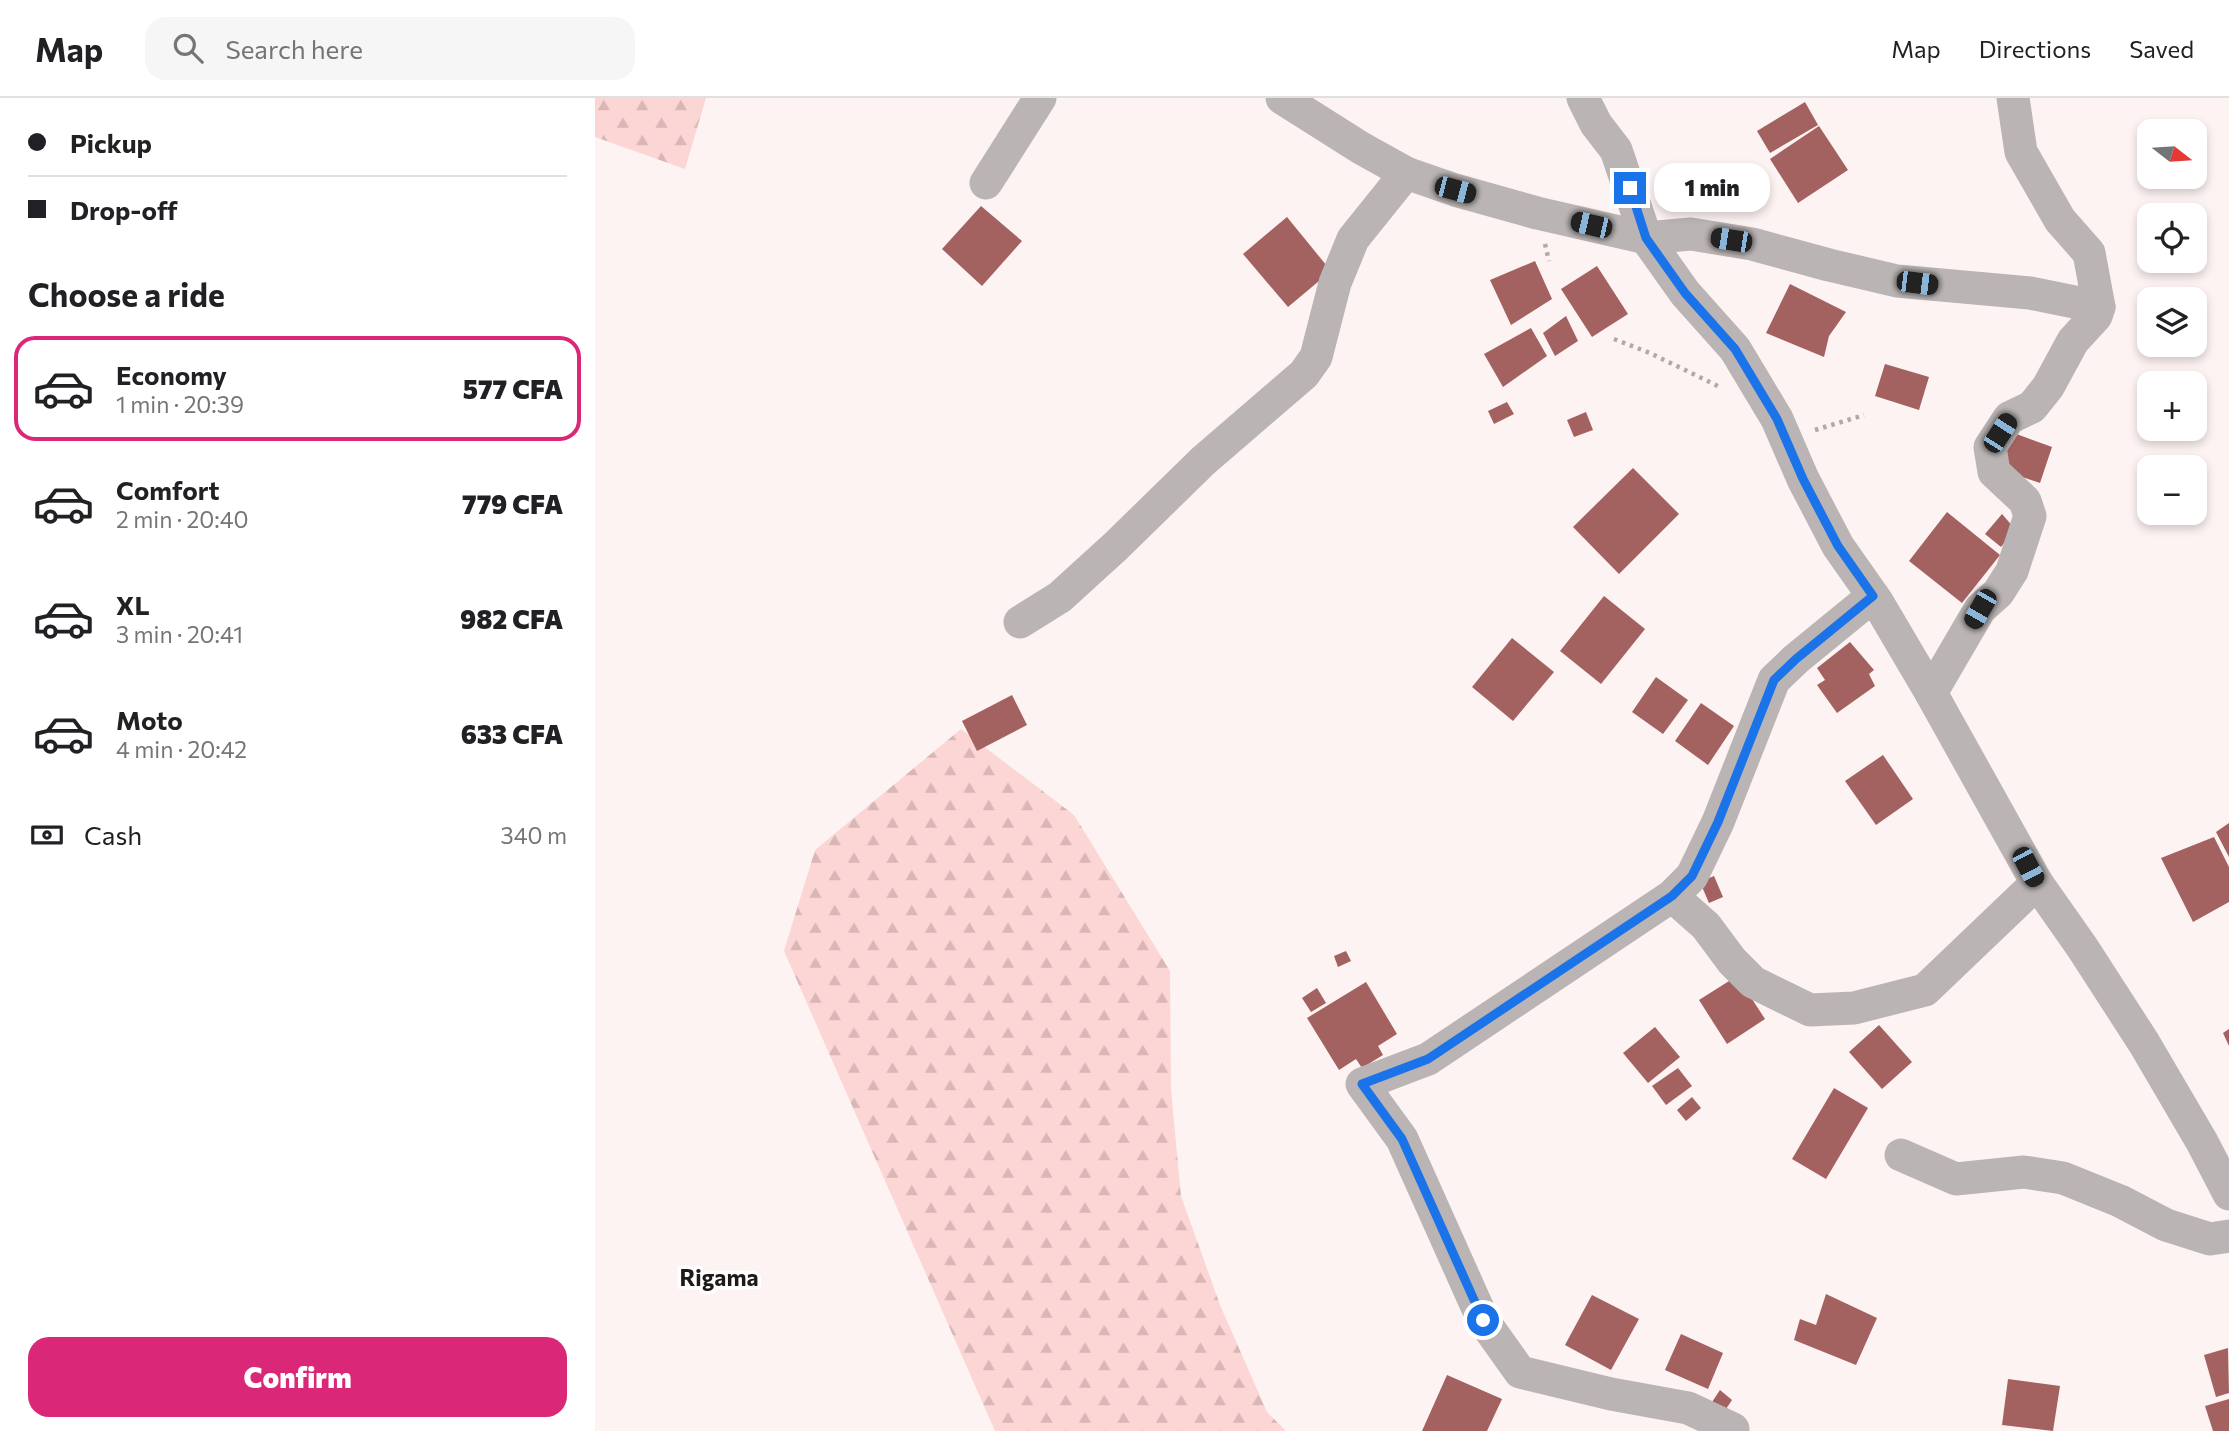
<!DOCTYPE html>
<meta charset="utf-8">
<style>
body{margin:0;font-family:Commissioner,sans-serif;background:#f6f6f6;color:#202124;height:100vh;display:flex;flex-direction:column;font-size:26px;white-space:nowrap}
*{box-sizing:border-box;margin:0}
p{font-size:23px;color:#757577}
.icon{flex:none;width:38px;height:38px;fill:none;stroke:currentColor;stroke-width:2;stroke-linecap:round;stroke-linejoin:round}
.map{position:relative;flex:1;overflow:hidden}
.sheet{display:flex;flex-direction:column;background:#fff;width:595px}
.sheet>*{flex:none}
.top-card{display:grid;align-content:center;height:154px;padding:0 28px;background:#fff}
.needle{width:46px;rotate:107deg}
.fabs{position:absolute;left:1542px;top:21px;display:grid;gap:14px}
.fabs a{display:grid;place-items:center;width:70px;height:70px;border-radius:14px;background:#fff;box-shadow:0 4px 10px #0003;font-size:35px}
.end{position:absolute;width:32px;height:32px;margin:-16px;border:9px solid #1a73e8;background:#fff;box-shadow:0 0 0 4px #fff}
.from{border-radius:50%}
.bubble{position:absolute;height:49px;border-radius:21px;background:#fff;box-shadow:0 4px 10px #0003;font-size:23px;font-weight:800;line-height:49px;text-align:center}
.car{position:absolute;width:21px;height:42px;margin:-21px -10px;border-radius:9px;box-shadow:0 0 5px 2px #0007;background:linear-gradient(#222 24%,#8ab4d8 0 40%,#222 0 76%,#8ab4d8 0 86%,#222 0)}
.top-card b{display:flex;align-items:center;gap:24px;height:66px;font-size:26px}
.top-card b+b{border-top:2px solid #e0e0e0}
.top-card i{width:18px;height:18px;background:#202124}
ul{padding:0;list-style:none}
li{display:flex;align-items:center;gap:21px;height:105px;margin:0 14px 10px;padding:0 14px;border:4px solid transparent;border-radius:21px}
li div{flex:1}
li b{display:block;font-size:26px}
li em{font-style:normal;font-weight:800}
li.active{border-color:#db2777}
li>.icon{width:63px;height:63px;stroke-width:1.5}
h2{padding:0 28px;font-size:32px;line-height:84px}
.pay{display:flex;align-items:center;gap:18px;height:77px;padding:0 28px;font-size:26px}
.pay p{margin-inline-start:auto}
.button{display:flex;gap:14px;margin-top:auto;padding:14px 28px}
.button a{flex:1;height:80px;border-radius:21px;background:#db2777;color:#fff;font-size:28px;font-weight:800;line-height:80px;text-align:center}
header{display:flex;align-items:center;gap:42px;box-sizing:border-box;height:98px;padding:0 35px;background:#fff;border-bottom:2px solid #e0e0e0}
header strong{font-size:33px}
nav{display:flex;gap:38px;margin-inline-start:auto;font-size:24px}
.search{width:490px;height:63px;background:#f6f6f6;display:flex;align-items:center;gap:18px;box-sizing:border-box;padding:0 24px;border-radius:21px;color:#757577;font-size:26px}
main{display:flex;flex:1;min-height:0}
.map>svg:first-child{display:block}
.forest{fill:url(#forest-firs)}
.building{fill:#a36160}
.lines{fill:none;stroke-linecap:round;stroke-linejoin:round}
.path{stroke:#b1a9a8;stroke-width:4.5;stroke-dasharray:3.5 5;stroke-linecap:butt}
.minor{stroke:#bab4b4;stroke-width:33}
.route{stroke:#1a73e8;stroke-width:9}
.labels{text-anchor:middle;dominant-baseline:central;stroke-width:7;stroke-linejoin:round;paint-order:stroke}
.quarter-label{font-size:23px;font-weight:bold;fill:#1e1a1a;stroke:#fff}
</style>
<header>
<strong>Map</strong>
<div class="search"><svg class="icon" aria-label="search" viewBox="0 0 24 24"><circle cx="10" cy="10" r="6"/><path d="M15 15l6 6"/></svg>Search here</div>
<nav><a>Map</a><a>Directions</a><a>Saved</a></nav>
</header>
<main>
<section class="sheet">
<div class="top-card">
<b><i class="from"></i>Pickup</b>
<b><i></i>Drop-off</b>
</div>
<h2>Choose a ride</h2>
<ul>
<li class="active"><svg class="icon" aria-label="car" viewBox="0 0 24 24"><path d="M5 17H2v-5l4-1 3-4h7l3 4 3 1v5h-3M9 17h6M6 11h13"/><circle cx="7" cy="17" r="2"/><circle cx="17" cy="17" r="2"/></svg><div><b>Economy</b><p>1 min · 20:39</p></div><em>577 CFA</em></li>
<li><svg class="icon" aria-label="car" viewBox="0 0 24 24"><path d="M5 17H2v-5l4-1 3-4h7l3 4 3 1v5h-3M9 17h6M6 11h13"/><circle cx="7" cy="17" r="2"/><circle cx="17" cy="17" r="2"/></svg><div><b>Comfort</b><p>2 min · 20:40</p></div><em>779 CFA</em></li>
<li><svg class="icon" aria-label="car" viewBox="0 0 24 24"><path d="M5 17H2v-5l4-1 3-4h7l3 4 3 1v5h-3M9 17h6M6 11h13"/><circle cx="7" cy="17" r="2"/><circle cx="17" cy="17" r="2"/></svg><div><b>XL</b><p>3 min · 20:41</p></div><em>982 CFA</em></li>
<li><svg class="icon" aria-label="car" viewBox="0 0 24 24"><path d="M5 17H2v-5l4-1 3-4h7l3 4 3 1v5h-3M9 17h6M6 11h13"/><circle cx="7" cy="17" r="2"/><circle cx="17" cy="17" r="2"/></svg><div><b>Moto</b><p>4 min · 20:42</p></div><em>633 CFA</em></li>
</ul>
<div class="pay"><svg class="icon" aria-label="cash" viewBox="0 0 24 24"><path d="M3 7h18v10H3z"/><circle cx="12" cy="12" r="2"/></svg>Cash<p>340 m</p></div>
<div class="button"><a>Confirm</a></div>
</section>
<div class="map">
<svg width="1634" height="1333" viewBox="0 0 1634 1333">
<defs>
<pattern id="forest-firs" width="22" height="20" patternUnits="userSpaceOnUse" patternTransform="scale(1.75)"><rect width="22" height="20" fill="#fcd6d5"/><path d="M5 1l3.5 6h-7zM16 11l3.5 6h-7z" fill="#d8b7b6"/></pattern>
</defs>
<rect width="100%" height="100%" fill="#fdf3f2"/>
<g class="forest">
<polygon points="0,0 111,0 90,71 0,39"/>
<polygon points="366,631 479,717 575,873 576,992 586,1098 625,1207 672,1314 691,1333 400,1333 189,853 220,752"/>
</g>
<g class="building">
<polygon points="1210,4 1223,27 1175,55 1162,33"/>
<polygon points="1224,28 1253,72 1203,105 1175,61"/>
<polygon points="386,108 427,143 387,188 347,151"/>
<polygon points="692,119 736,173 693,209 648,156"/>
<polygon points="940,163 957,201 916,227 895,182"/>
<polygon points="1002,168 1033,216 997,239 966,191"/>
<polygon points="1195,186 1251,214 1234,238 1229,259 1171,235"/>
<polygon points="971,218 983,243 960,258 948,235"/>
<polygon points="936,230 952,258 908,289 889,256"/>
<polygon points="1290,266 1334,279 1324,312 1280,298"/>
<polygon points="912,304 919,316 899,326 893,313"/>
<polygon points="991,314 998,332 979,339 972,322"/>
<polygon points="1416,334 1457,349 1445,385 1404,371"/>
<polygon points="1038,370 1084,416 1024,476 978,429"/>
<polygon points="1352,414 1405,457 1367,505 1314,463"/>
<polygon points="1407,416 1420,431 1406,449 1390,436"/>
<polygon points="1009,498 1050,531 1006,586 965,553"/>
<polygon points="917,540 959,574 918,623 877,589"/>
<polygon points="1255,544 1279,572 1274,576 1280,588 1242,615 1222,587 1230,582 1222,570"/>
<polygon points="1061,579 1093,602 1068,636 1037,614"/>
<polygon points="417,597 432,627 382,653 367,623"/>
<polygon points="1106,605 1139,628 1113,667 1080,643"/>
<polygon points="1288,657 1318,701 1281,727 1250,683"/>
<polygon points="1634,725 1634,759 1621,734"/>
<polygon points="1619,739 1634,769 1634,804 1598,824 1566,760"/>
<polygon points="1119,778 1128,799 1114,805 1105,784"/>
<polygon points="751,853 756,863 743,869 739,858"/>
<polygon points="1142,878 1170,921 1132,946 1104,902"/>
<polygon points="771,884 802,936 783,948 788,957 767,970 761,961 744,972 712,920"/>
<polygon points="722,890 731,905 716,914 707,900"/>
<polygon points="1284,927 1317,964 1287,991 1254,954"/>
<polygon points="1060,929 1085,959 1053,985 1028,955"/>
<polygon points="1634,931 1634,948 1628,935"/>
<polygon points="1083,970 1097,988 1071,1007 1057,988"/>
<polygon points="1239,990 1273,1010 1231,1081 1197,1061"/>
<polygon points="1097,999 1106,1010 1091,1023 1082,1012"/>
<polygon points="1231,1196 1282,1220 1261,1267 1199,1242 1205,1221 1221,1227"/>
<polygon points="997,1197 1044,1221 1016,1272 970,1247"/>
<polygon points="1086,1236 1128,1255 1113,1291 1070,1272"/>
<polygon points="1633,1250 1634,1295 1621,1299 1609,1257"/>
<polygon points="852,1277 907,1301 892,1333 827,1333"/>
<polygon points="1413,1281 1465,1288 1458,1333 1407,1327"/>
<polygon points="1125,1292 1137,1302 1129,1314 1117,1304"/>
<polygon points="1634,1301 1634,1333 1618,1333 1610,1308"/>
</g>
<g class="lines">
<g class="path">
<polyline points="950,146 954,163"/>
<polyline points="1019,241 1055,255 1127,290"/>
<polyline points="1220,332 1269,317"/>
</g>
<g class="minor">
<polyline points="687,0 766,50 811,75 860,92 942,115 1051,140 1096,136 1157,146 1234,167 1302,183 1435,195 1504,209"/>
<polyline points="988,0 1001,26 1021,52 1051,140 1090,195 1140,251 1182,321 1208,381 1243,448 1283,505 1336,595 1442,785 1487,849 1549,945 1607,1044 1634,1096"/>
<polyline points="391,85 445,0"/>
<polyline points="425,524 465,499 521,448 608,363 709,276 721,259 740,185 758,141 811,75"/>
<polyline points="1336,595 1385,511 1403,495 1417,473 1435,418 1430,403 1399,374 1395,349 1414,320 1437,309 1453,289 1478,243 1501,218 1504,209 1494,155 1465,122 1426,54 1418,0"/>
<polyline points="1077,798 1111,828 1137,863 1158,884 1215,912 1259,910 1330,892 1442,785"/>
<polyline points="1306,1057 1361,1081 1429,1074 1468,1080 1525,1103 1571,1127 1615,1141 1634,1138"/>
<polyline points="1137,1333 1138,1331 1093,1310 1016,1296 925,1274 888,1222 807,1041 767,986 833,961 1077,798 1097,778 1123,724 1179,582 1201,561 1278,498"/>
</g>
</g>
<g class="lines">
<polyline class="route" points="888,1222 807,1041 767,986 833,961 1077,798 1097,778 1123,724 1179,582 1201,561 1278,498 1243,448 1208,381 1182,321 1140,251 1090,195 1051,140 1035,90"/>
</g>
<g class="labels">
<g class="quarter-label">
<text x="124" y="1179">Rigama</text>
</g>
</g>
</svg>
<div class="fabs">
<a><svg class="needle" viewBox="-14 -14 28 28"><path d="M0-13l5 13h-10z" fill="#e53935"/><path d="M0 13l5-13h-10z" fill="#757577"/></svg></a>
<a><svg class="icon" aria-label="locate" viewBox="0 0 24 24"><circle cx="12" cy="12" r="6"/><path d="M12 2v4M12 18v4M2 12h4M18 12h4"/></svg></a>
<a><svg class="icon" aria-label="layers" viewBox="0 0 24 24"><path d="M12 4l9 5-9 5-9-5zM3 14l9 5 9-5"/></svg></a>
<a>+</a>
<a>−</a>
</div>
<i class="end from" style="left:888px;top:1222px"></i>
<i class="end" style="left:1035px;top:90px"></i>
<div class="bubble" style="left:1059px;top:65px;width:116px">1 min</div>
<i class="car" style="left:860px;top:92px;rotate:105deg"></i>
<i class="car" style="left:996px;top:127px;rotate:283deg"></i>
<i class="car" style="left:1136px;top:142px;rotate:279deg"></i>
<i class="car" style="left:1322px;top:185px;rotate:97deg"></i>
<i class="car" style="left:1405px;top:335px;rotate:33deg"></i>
<i class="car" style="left:1385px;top:511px;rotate:210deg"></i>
<i class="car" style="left:1433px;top:769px;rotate:152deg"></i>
</div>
</main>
